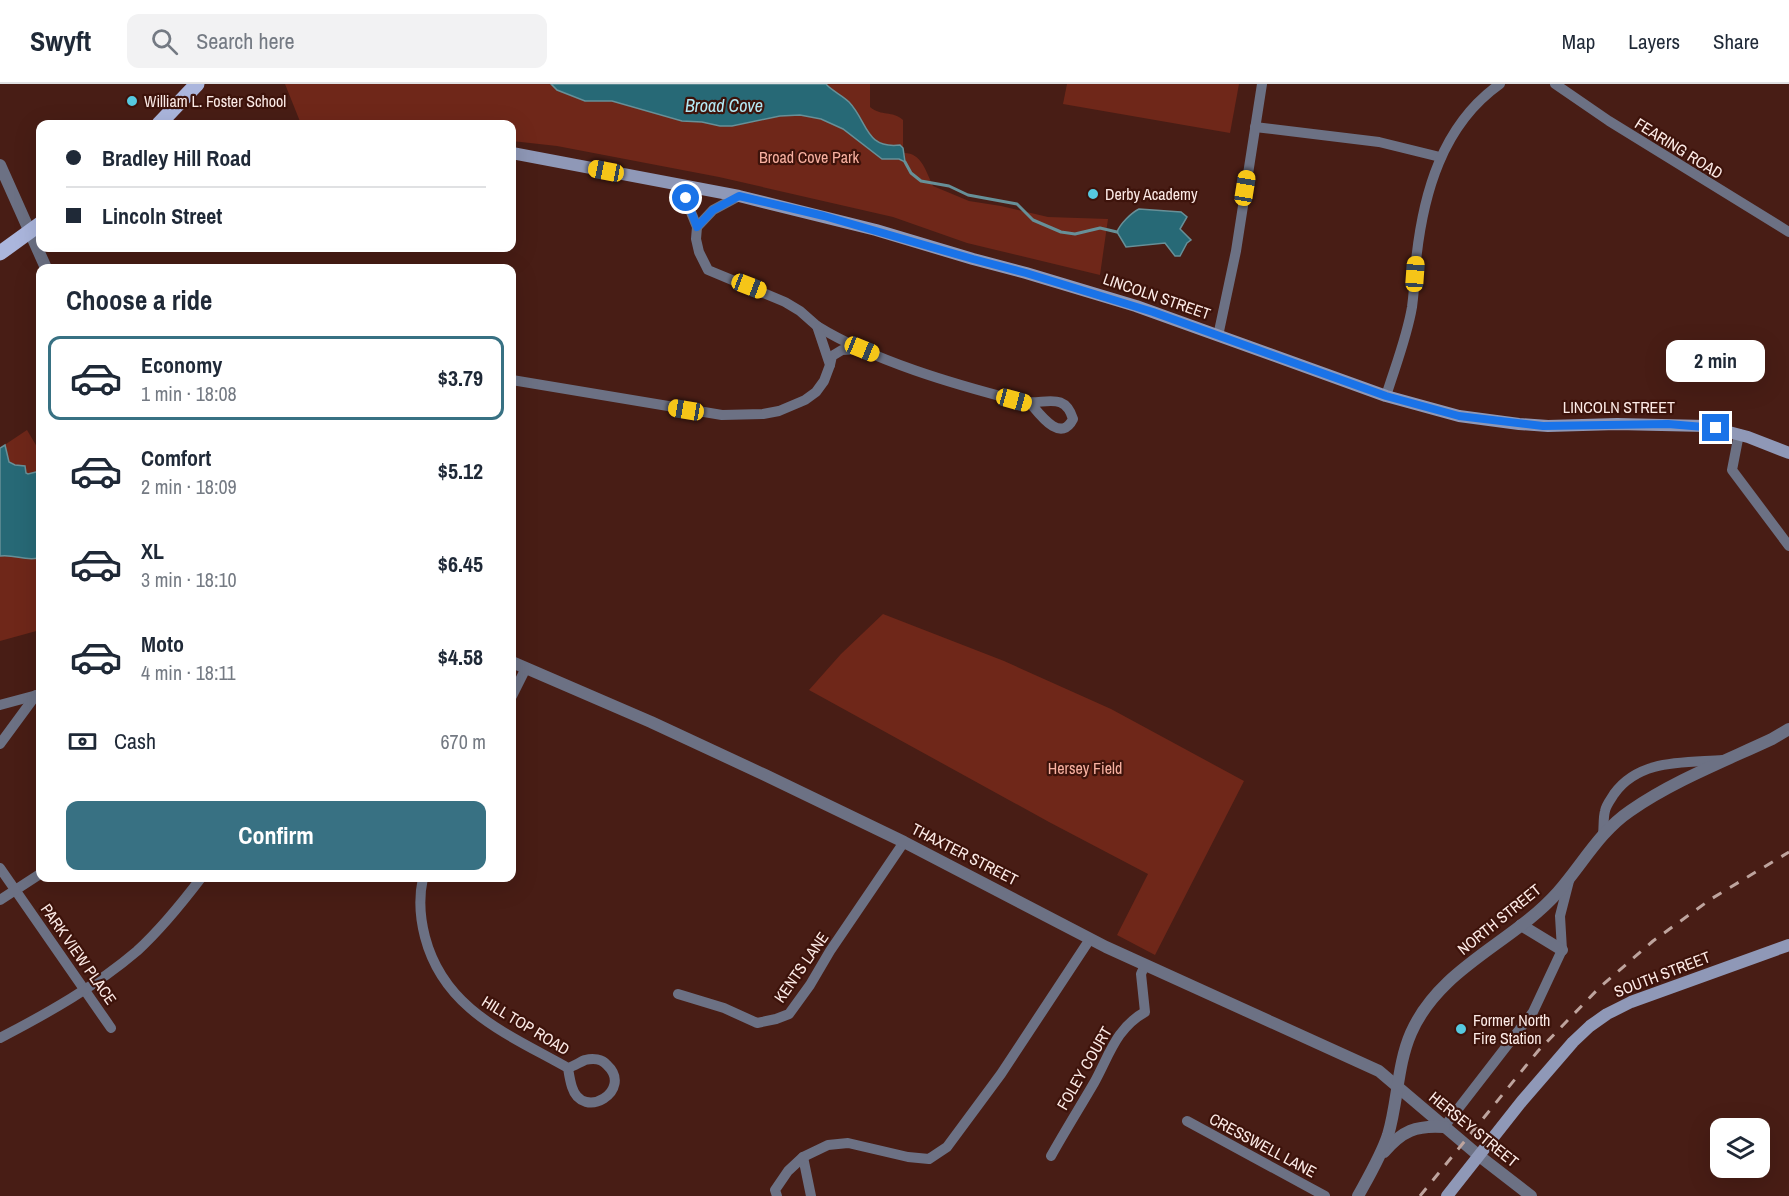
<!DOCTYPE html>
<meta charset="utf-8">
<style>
body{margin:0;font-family:"Archivo Narrow",sans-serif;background:#f2f2f3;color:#1f2937;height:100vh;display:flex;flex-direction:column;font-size:22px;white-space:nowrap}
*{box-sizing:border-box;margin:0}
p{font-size:20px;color:#747a83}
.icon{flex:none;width:33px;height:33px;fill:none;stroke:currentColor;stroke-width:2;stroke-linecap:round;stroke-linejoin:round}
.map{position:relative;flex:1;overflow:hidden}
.sheet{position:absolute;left:36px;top:180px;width:480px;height:618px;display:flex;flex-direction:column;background:#fff;border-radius:12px;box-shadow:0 6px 24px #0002}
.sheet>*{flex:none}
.top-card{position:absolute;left:36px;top:36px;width:480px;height:132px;border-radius:12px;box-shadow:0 6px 24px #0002;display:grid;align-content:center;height:132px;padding:0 30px;background:#fff}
.controls{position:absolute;left:1710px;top:1034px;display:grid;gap:12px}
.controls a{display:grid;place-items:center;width:60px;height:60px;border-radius:12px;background:#fff;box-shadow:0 6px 24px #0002;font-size:30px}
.end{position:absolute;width:27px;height:27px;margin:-14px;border:8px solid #1a73e8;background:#fff;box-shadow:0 0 0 3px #fff}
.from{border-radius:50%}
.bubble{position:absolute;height:42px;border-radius:12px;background:#fff;box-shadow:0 6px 24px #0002;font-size:20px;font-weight:700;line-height:42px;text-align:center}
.car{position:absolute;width:18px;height:36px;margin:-18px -9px;border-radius:8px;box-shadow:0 0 4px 2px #0007;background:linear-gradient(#f5c518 24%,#345 0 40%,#f5c518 0 76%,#345 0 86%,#f5c518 0)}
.top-card b{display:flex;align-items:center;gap:21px;height:57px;font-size:22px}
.top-card b+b{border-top:2px solid #e0e1e3}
.top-card i{width:15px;height:15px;background:#1f2937}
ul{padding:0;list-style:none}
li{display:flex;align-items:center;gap:18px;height:84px;margin:0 12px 9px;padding:0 18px;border:3px solid transparent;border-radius:12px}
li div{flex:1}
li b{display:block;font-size:22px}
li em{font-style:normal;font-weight:700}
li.selected{border-color:#387183}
li>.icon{width:54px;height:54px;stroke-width:1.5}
h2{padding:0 30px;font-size:27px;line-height:72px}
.pay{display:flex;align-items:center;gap:15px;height:66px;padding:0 30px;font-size:22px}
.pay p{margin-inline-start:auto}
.action{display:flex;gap:12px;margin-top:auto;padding:12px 30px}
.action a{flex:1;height:69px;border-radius:12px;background:#387183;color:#fff;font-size:24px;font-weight:700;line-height:69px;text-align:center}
header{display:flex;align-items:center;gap:36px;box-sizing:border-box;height:84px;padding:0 30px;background:#fff;border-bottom:2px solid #e0e1e3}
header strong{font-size:28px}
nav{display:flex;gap:33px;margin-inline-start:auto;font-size:21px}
.search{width:420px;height:54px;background:#f2f2f3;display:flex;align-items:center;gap:15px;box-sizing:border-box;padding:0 21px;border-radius:12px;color:#747a83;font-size:22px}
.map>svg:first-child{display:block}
.green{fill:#6f2719}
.water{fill:#276976;stroke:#679098;stroke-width:1.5}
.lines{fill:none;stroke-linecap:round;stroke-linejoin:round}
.stream{stroke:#679098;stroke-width:3}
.minor{stroke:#6c7184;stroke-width:10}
.tertiary{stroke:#6c7184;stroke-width:12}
.secondary{stroke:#8f98b7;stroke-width:12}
.primary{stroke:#abb6dd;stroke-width:15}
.rail{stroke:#bea49e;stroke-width:3;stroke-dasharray:10 10;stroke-linecap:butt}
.route{stroke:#1a73e8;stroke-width:8}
.poi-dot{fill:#56c9e0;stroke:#3d130b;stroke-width:2}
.labels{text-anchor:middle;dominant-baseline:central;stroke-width:4.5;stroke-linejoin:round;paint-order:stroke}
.poi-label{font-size:16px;fill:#fceae6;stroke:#3d130b;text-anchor:start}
.street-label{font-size:16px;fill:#fceae6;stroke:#3d130b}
.park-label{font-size:16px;fill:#f8b1a1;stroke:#3d130b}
.water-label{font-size:18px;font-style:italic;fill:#b3eaf6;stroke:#3d130b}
</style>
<header>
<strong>Swyft</strong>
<div class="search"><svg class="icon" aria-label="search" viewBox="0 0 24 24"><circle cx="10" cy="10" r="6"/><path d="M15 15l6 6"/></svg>Search here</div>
<nav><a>Map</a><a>Layers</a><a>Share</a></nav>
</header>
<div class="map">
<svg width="1789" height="1112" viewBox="0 0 1789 1112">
<rect width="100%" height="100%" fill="#481d15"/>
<g class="green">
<path d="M285,0H551L557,6L585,17H612L682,37L702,38L720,42H732L780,32L800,31L821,35L843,45L882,75H899L905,78L904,69C922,69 926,88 933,102L969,117L1001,122L1048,133L1108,135L1100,191L967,159L893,133L719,93L557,62L512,57V40H301Z"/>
<path d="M826,0H870V23C882,33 892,26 903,36V64L900,61C865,65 868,38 849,18C842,11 832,7 826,0Z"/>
<polygon points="1067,0 1239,0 1230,49 1063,20"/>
<polygon points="27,346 40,368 40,546 0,557 0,364"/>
<polygon points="883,530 1004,577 1111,625 1244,697 1155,871 1117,851 1148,790 1049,738 809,606 841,570"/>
</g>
<g class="water">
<path d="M551,0H826C832,7 842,11 849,18C868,38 865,65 900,61L903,64L905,78L899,75H882L843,45L821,35L800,31L780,32L732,42H720L702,38L682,37L612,17H585L557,6Z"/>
<path d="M1139,125L1181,128L1187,133L1180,145L1191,156L1187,159L1180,172H1175L1165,159L1126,163L1117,148C1120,140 1131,129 1139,125Z"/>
<path d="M5,361L9,378L15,381L25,382L26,389L28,390L40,387V473L38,474C25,477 14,470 0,472V364Z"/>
</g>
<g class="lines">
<polyline class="stream" points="905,78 911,89 921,97 949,102 968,111 1017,120 1033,136 1061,148 1075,150 1100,144 1117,148"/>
<g class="minor">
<polyline points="1555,0 1609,37 1789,148"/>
<polyline points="1255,43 1379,58 1440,73"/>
<polyline points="697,143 713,126 739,112"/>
<path d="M817,242C874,277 953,300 1019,317C1042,323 1064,305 1073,335C1061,359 1041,332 1031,320"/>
<polyline points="1218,252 1236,167 1262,0"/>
<polyline points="830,281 832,272 842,266 860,265"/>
<polyline points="512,296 722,331 763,330 779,327 805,316 816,308 824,297 830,281 817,242 800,227 785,218 708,186 699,168 696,155 697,143 680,101"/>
<path d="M1386,312C1395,283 1407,253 1412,223C1414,208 1415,193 1416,177C1423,110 1442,41 1500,0"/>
<polyline points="1739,350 1732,386 1789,462"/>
<polyline points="512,612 526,584"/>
<polyline points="0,621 37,611"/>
<polyline points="0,660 36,611"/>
<path d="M1603,750C1604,743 1603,734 1605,727C1606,721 1611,715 1614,710C1639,675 1683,679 1723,676"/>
<polyline points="0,784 111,944"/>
<path d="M423,794C419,812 420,834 425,853C444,926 508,950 568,984C569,990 570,997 572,1003C583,1038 634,1006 607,981C602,975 593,974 585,976C580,978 574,982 568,984"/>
<polyline points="0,816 40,790"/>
<polyline points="678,910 724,924 757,939 776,935 789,930 810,901 830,867 904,758"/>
<path d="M0,954C48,929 96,902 137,867C161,845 182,819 201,794"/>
<polyline points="1187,1037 1325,1112"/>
<polyline points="1444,1043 1533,928 1562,866 1560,832 1570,793"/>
<path d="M1051,1072C1065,1047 1080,1023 1094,999C1109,972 1116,944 1145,928L1141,890L1145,881"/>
<polyline points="803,1073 811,1112"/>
<polyline points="777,1112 775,1106 788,1087 803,1073 828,1061 848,1059 908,1073 929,1075 947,1063 1001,990 1090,855"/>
</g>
<g class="tertiary">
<polyline points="0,81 46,184"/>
<polyline points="512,578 651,638 765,691 904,758 1106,863 1379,987 1478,1071 1531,1112"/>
<polyline points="1521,841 1562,866"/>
<path d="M1384,1068C1402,1047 1416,1041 1444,1043"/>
<path d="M1358,1112C1369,1092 1381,1072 1388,1051C1398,1018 1397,981 1411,949C1440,883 1513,859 1558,808C1582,781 1599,748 1630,727C1673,697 1725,677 1772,655L1789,645"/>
</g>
<g class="secondary">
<polyline points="512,69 739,112 876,146 973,175 1026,189 1136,222 1386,312 1459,332 1519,340 1548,342 1617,340 1706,342 1748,353 1789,369"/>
<polyline points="1447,1112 1522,1017 1573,958 1590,942 1607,930 1631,918 1789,861"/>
</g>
<g class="primary">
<polyline points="159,40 197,0"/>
<polyline points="0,169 40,140"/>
</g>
<polyline class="rail" points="1420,1112 1538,967 1599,904 1653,857 1711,815 1789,768"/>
</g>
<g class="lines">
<polyline class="route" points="686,114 697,143 713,126 739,112 824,132 973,175 1026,189 1153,228 1386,312 1459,332 1543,342 1668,340 1716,344"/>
</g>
<g class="poi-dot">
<circle cx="132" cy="17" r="6"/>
<circle cx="1093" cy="110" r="6"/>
<circle cx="1461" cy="945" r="6"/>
</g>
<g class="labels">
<g class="poi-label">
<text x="144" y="17">William L. Foster School</text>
<text x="1105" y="110">Derby Academy</text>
<text x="1473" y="936">Former North<tspan x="1473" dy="18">Fire Station</tspan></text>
</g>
<g class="street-label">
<text transform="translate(1679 64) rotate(32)">FEARING ROAD</text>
<text transform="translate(1157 212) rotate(19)">LINCOLN STREET</text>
<text x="1619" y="323">LINCOLN STREET</text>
<text transform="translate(965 770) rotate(27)">THAXTER STREET</text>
<text transform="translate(1499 835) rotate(-39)">NORTH STREET</text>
<text transform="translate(79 870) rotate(55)">PARK VIEW PLACE</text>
<text transform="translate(801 883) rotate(-55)">KENTS LANE</text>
<text transform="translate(1662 890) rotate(-21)">SOUTH STREET</text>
<text transform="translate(526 941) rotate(31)">HILL TOP ROAD</text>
<text transform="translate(1084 984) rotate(-60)">FOLEY COURT</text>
<text transform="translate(1474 1045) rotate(39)">HERSEY STREET</text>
<text transform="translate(1263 1061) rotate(28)">CRESSWELL LANE</text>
</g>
<g class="park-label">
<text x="809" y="73">Broad Cove Park</text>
<text x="1085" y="684">Hersey Field</text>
</g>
<g class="water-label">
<text x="724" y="21">Broad Cove</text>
</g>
</g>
</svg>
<div class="controls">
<a><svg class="icon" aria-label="layers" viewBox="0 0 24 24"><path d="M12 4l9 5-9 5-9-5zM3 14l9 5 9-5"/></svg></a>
</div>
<i class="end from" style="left:686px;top:114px"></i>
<i class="end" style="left:1716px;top:344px"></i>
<div class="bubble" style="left:1666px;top:256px;width:99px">2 min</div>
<i class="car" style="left:606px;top:87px;rotate:281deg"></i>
<i class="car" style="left:1245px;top:104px;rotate:9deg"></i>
<i class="car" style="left:1415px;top:190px;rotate:4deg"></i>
<i class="car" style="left:749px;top:202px;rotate:111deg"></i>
<i class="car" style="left:862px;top:265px;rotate:112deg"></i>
<i class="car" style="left:1014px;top:316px;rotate:105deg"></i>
<i class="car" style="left:686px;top:326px;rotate:280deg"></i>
<div class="top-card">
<b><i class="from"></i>Bradley Hill Road</b>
<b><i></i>Lincoln Street</b>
</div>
<section class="sheet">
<h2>Choose a ride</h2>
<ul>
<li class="selected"><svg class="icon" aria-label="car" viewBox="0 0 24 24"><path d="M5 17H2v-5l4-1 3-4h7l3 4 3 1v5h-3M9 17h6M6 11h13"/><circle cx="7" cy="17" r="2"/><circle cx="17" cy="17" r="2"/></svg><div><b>Economy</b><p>1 min · 18:08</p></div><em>$3.79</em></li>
<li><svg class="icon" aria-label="car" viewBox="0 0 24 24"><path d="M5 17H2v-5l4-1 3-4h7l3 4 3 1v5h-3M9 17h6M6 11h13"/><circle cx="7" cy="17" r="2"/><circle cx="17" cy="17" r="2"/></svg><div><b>Comfort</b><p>2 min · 18:09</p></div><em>$5.12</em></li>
<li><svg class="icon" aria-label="car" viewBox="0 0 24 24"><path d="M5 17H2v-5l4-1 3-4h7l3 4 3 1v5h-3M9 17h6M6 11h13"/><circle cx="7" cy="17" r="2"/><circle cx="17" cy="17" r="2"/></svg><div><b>XL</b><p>3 min · 18:10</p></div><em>$6.45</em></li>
<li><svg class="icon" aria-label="car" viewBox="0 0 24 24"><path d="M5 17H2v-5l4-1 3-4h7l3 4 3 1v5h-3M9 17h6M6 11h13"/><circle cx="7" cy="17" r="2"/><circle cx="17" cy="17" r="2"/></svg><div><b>Moto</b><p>4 min · 18:11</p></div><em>$4.58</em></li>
</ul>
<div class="pay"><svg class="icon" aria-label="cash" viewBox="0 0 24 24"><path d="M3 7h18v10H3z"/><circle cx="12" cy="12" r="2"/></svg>Cash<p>670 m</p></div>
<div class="action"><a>Confirm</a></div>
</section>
</div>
